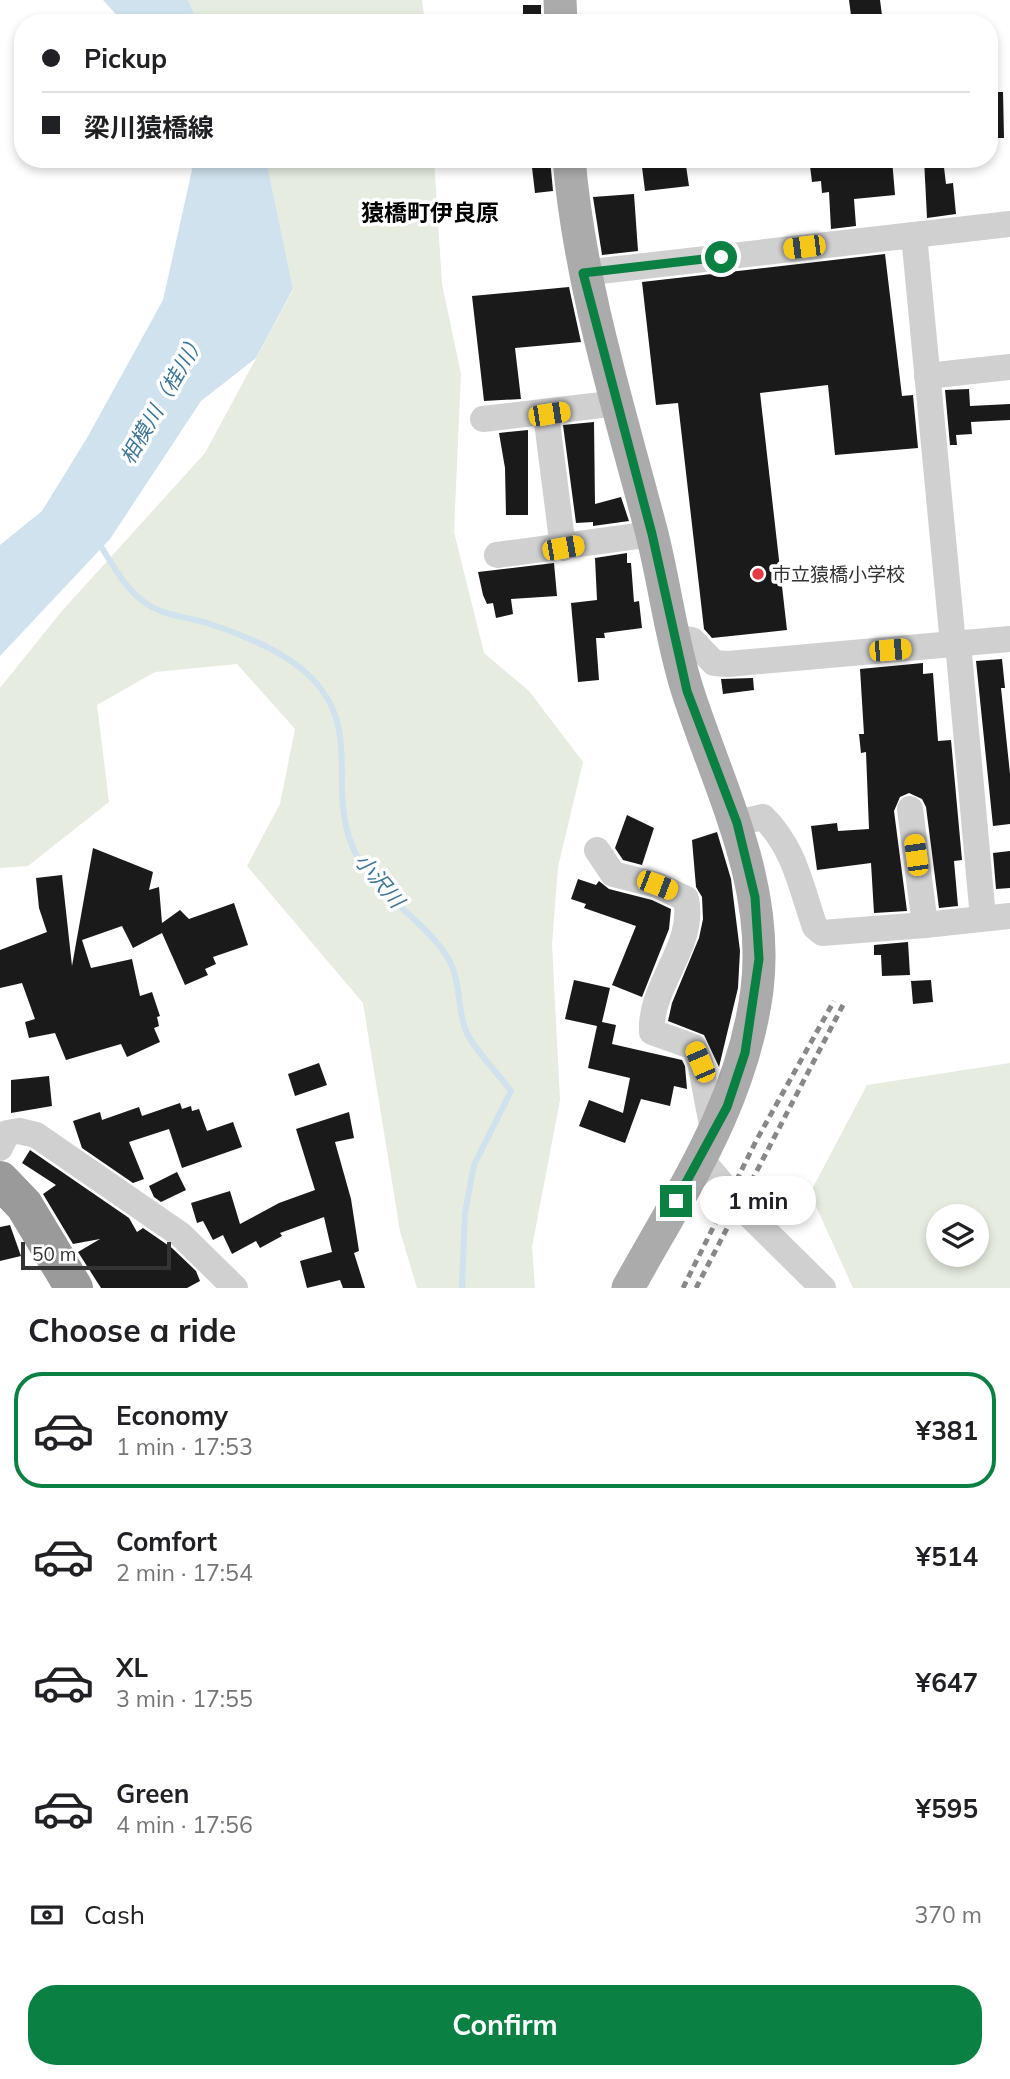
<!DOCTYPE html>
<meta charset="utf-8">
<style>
body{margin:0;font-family:Mulish,"Noto Sans JP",sans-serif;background:#f2f2f2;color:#202124;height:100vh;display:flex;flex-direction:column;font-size:26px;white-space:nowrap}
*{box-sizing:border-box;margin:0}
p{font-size:23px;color:#757577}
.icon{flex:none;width:38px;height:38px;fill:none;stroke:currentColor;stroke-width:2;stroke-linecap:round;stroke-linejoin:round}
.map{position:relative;height:1288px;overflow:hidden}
.panel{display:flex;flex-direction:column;background:#fff;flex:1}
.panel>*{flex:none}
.top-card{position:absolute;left:14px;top:14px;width:984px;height:154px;border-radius:28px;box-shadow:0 4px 10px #0003;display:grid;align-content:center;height:154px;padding:0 28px;background:#fff}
.controls{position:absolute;left:926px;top:1204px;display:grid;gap:14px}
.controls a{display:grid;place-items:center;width:63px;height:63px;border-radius:50%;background:#fff;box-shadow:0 4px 10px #0003;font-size:35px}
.scale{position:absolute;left:21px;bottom:18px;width:150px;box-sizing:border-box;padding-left:7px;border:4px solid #333;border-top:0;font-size:19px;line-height:24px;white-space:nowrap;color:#333;-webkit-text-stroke:5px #fff;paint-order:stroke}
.end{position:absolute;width:32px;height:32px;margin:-16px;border:9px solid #0b8043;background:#fff;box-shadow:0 0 0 4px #fff}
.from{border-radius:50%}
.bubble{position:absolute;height:49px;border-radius:24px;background:#fff;box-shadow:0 4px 10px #0003;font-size:23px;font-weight:700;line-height:49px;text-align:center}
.car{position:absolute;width:21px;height:42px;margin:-21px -10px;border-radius:9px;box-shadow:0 0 5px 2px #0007;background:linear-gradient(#f5c518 24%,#345 0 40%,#f5c518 0 76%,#345 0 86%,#f5c518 0)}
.top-card b{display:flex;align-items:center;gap:24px;height:66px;font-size:26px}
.top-card b+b{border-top:2px solid #e0e0e0}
.top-card i{width:18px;height:18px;background:#202124}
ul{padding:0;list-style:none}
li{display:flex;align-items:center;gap:21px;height:116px;margin:0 14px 10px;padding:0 14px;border:4px solid transparent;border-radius:28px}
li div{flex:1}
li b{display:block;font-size:26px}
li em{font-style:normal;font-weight:700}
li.current{border-color:#0b8043}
li>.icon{width:63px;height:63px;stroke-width:1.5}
h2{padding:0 28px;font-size:32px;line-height:84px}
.pay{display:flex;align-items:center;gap:18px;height:77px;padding:0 28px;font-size:26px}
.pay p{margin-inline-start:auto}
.action{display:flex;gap:14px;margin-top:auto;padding:14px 28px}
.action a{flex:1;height:80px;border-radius:28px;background:#0b8043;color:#fff;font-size:28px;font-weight:700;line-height:80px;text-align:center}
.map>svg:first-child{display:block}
.green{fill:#e6ecdf;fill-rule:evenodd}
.water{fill:#cfe2ee}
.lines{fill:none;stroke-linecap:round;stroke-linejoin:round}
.stream{stroke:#cfe2ee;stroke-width:6}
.building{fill:#1a1a1a}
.minor{stroke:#d0d0d0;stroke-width:26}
.major{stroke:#ababab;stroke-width:33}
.highway{stroke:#9a9a9a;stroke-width:38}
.rail{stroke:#888;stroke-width:5;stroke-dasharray:7 5;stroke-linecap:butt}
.route{stroke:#0b8043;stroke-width:9}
.poi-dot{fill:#e63946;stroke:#fff;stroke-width:2.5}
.labels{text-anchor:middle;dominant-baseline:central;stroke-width:7;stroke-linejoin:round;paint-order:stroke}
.poi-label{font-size:19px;fill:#333;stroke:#fff;text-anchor:start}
.water-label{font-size:21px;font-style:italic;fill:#3f7597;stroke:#fff}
.quarter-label{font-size:23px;font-weight:bold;fill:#000;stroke:#fff}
</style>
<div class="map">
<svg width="1010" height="1288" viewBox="0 0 1010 1288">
<rect width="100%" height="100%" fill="#fff"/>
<g class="green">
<polygon points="188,0 422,0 425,23 198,23"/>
<polygon points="266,159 434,159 442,284 461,374 454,532 484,653 529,691 583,762 558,867 552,944 560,1100 532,1247 535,1288 417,1288 400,1231 363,1003 247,866 280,804 295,729 237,664 155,672 97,705 109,802 28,866 0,868 0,688 61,612 205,453 293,290"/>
<path d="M1010,1063V1288H853L810,1193L867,1085ZM976,1216V1255H938V1216Z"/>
</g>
<g class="water">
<polygon points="103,0 188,0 198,23 124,23"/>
<polygon points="189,159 266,159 293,289 256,358 201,401 110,539 0,656 0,545 42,511 87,438 163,300 192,170"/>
</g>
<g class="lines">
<path class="stream" d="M98,542C112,563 125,590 147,604C165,616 187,617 207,623C246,636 296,655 321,689C356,734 332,786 349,837C365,889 418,913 446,955C462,978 456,1007 466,1031C474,1050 499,1074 511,1091L474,1165L465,1213L462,1288"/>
</g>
<g class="building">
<polygon points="849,0 880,0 883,23 852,23"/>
<rect x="523" y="5" width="18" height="18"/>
<polygon points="989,92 1003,92 1004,138 989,138"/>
<polygon points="531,159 550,159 553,191 535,193"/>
<polygon points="641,159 685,159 689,186 645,191"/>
<polygon points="859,159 892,159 895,195 854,199 856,226 831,229 829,192 822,193 821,181 812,182 810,166"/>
<polygon points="924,159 943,159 946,184 953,183 956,214 927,218"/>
<polygon points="634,194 638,251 602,255 593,197"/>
<polygon points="885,254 902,396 913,395 918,448 835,455 828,385 760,393 787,630 712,638 704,629 678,403 656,405 642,282"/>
<polygon points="569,287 581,342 515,348 521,399 484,401 472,296"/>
<polygon points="969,389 970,406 1010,404 1010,420 971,422 972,434 956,435 957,445 950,445 945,390"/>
<polygon points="594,422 595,504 621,497 629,521 593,526 593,522 576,523 563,425"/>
<polygon points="528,430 528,515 506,515 505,468 499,433"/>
<polygon points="627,553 627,563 631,563 634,602 639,601 642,628 604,633 605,638 596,638 599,680 578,682 571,603 597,600 595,558"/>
<polygon points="554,563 557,596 511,599 513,614 496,618 493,603 487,604 483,595 478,572"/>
<polygon points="1002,659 1005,688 1001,688 1010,774 1010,824 993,826 976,661"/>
<polygon points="923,663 923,674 933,673 938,741 951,740 962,860 954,861 958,906 939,908 926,807 922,799 909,793 900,797 894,811 907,911 874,913 871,863 817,870 811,826 837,823 838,831 869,829 866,752 861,753 859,734 864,734 860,669"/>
<polygon points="753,678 754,690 723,694 721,679"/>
<polygon points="627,815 654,828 642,865 623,860 615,848"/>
<polygon points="717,832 731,879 740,951 738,988 719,1067 704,1035 668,1021 672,1003 699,938 703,919 702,897 696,887 692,840"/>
<polygon points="93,848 153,872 149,890 159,887 162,923 180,910 189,919 234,903 248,945 213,957 216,964 205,969 208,975 185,985 162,933 133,948 122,926 82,940 91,968 132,959 140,996 152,992 160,1016 157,1017 159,1026 154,1028 160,1042 127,1057 121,1044 66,1060 55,1033 29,1038 25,1022 35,1019 22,983 0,988 0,950 47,932 39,908 36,878 62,875 72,966"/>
<polygon points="1010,851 1010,888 996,889 993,853"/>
<polygon points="578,879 596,885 599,881 609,889 652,900 671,909 669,929 642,997 612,985 636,926 584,908 586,904 571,899"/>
<polygon points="908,942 910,975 882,976 881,955 874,955 874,945"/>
<polygon points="574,980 610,988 602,1022 616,1025 612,1044 682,1060 685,1066 687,1089 674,1086 670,1106 641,1099 625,1143 579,1126 589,1100 623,1113 630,1078 588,1068 597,1026 565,1019"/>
<polygon points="931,980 933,1002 913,1004 911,981"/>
<polygon points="319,1063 327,1085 295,1096 288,1074"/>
<polygon points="49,1076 52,1106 11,1113 11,1080"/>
<polygon points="180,1103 182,1109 191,1106 192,1111 199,1109 207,1131 233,1122 242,1147 182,1168 169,1129 129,1142 144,1179 133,1183 82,1148 73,1121 100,1112 102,1120 139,1107 142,1116"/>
<polygon points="349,1112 354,1138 335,1142 351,1199 359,1251 354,1253 365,1288 343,1288 340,1280 307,1288 300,1261 332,1252 324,1217 280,1233 282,1236 260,1248 256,1241 232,1254 223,1235 213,1240 203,1221 197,1223 191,1203 230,1191 240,1224 279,1203 315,1190 296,1129"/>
<polygon points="30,1150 129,1218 137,1232 143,1228 172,1248 196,1271 200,1281 187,1288 101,1288 78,1252 100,1239 73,1244 43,1194 56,1185 22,1163"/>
<polygon points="177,1172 186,1190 161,1202 154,1197 149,1186"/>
<polygon points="10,1225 21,1256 0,1261 0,1227"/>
</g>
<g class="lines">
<g class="minor">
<polyline points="583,273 1010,224"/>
<polyline points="927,376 1010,367"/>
<polyline points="546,414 563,548"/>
<polyline points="483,419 618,403"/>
<polyline points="497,555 652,534"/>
<polyline points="674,637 692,640 714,663 728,664 953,644 914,235"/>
<polyline points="910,809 925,925 1010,916"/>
<path d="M737,823L763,817C795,848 801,888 815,927L822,933L925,925"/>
<path d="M597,850L613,874L657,885L686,899C696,946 649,986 652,1032L694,1047L700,1062L714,1135"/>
<polyline points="983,918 959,654 953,644 1010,639"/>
<polyline points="0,1148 7,1133 19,1131 36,1135 181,1235 235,1288"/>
<polyline points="700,1158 744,1210 823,1288"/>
</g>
<g class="major">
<polyline points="560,0 561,23"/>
<path d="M569,159C580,286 619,408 651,530C665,584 671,640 688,692C720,791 770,883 757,990C742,1104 682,1190 628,1288"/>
</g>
<polyline class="highway" points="0,1180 24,1205 74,1288"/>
<g class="rail">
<polyline points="683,1288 756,1141 834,1001"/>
<polyline points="696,1288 843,1005"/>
</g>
</g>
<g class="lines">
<polyline class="route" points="676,1201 727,1107 745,1053 759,959 755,897 737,823 687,691 652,534 583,273 721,257"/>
</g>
<circle class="poi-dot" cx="758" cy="574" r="7"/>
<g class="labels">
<g class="poi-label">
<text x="772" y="574">市立猿橋小学校</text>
</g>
<g class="water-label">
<text transform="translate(162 398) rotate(-60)">相模川（桂川）</text>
<text transform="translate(380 880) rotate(50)">小沢川</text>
</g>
<g class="quarter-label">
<text x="430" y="212">猿橋町伊良原</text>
</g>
</g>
</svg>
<div class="controls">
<a><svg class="icon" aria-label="layers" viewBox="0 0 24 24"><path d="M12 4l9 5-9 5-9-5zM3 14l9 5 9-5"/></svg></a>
</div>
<div class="scale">50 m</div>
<i class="end from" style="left:721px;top:257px"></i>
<i class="end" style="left:676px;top:1201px"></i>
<div class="bubble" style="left:700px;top:1176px;width:116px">1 min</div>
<i class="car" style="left:804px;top:247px;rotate:263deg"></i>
<i class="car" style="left:549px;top:414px;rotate:81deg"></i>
<i class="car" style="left:563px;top:548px;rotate:80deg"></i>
<i class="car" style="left:890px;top:650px;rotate:85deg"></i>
<i class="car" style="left:916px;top:855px;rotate:352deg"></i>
<i class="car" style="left:657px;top:885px;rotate:111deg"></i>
<i class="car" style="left:700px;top:1062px;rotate:337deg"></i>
<div class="top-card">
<b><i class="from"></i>Pickup</b>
<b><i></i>梁川猿橋線</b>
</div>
</div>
<section class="panel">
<h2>Choose a ride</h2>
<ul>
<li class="current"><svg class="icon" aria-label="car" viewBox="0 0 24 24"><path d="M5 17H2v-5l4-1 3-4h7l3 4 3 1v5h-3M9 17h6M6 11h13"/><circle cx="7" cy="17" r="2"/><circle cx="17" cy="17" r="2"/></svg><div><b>Economy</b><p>1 min · 17:53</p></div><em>¥381</em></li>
<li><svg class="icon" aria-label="car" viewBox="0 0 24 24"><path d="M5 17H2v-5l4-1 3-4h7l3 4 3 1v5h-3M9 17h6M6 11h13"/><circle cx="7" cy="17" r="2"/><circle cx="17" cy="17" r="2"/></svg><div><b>Comfort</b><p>2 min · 17:54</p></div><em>¥514</em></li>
<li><svg class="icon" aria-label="car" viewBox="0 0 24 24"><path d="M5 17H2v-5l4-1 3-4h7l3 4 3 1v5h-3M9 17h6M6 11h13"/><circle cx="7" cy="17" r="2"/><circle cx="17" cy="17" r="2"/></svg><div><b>XL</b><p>3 min · 17:55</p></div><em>¥647</em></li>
<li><svg class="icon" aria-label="car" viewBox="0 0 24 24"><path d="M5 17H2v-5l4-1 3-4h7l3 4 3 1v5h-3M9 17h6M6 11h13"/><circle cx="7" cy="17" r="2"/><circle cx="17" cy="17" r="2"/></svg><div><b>Green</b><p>4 min · 17:56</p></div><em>¥595</em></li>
</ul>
<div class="pay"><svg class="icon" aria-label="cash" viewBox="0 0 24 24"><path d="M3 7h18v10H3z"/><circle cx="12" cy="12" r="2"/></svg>Cash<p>370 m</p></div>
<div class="action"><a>Confirm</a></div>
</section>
